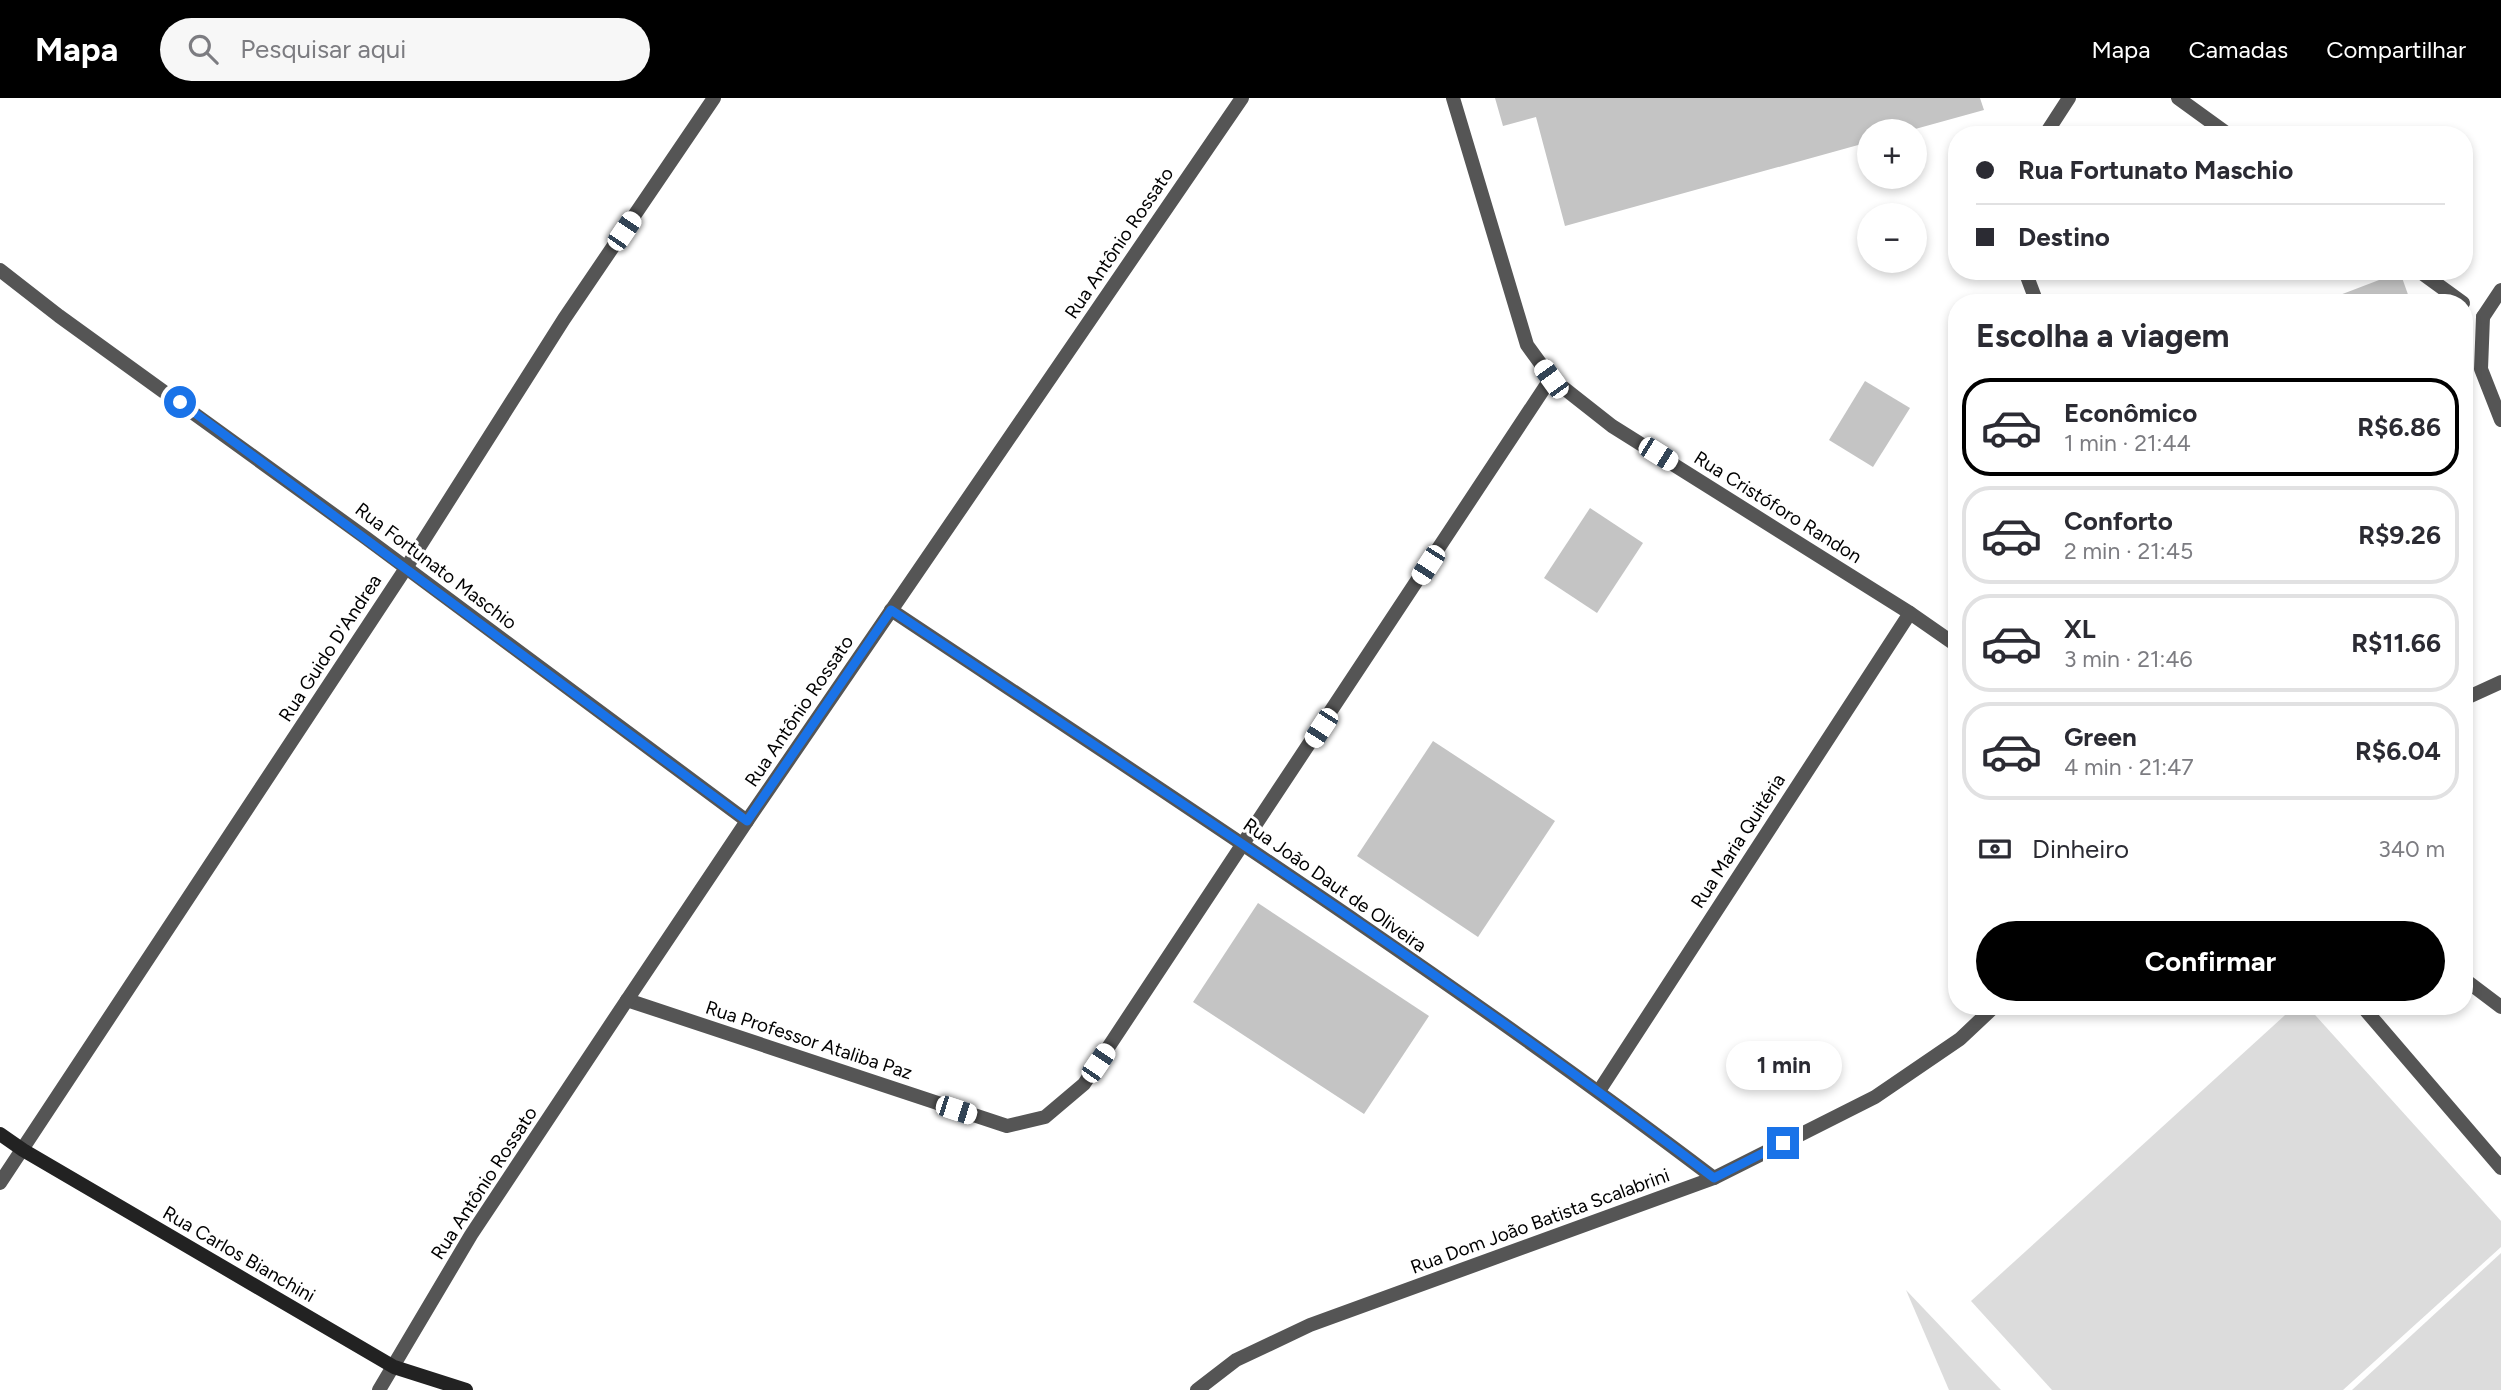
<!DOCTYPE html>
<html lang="pt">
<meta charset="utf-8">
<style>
body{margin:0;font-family:Figtree,sans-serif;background:#f7f7f7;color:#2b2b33;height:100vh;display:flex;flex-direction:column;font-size:26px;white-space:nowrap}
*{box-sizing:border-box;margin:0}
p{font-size:23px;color:#7c7c81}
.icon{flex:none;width:38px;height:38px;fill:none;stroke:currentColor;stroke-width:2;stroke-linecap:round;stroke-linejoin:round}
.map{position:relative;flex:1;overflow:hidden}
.details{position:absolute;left:1948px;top:196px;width:525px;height:721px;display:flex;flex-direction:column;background:#fff;border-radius:28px;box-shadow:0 4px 10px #0003}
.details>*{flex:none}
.top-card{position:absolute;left:1948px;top:28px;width:525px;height:154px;border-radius:28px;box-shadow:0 4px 10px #0003;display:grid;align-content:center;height:154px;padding:0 28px;background:#fff}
.fabs{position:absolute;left:1857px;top:21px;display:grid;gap:14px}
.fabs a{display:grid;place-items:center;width:70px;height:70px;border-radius:50%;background:#fff;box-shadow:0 4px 10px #0003;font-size:35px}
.end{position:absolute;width:32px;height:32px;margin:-16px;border:9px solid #1a73e8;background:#fff;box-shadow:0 0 0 4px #fff}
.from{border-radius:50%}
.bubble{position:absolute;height:49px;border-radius:24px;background:#fff;box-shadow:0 4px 10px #0003;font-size:23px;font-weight:700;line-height:49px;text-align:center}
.car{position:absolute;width:21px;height:42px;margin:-21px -10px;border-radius:9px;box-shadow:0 0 5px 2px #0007;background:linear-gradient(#fff 24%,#345 0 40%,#fff 0 76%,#345 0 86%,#fff 0)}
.top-card b{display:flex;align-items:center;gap:24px;height:66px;font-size:26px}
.top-card b+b{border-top:2px solid #e1e1e2}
.top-card i{width:18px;height:18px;background:#2b2b33}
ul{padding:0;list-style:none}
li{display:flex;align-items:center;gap:21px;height:98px;margin:0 14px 10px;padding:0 14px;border:4px solid #e1e1e2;border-radius:28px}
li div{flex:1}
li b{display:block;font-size:26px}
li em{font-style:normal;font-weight:700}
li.active{border-color:#000}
li>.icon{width:63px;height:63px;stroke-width:1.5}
h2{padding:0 28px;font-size:32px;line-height:84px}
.pay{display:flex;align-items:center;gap:18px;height:77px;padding:0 28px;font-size:26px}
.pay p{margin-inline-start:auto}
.primary-button{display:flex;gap:14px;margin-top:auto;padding:14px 28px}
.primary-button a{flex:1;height:80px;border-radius:42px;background:#000;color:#fff;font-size:28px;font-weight:700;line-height:80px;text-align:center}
header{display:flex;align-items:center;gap:42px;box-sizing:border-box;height:98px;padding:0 35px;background:#000;color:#fff}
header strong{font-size:33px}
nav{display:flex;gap:38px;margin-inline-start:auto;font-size:24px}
.search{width:490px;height:63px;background:#f7f7f7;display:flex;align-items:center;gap:18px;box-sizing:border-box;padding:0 24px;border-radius:38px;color:#7c7c81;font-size:26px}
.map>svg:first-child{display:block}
.green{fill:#dcdcdc}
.building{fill:#c4c4c4}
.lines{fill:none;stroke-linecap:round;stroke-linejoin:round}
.street{stroke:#555;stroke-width:14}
.secondary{stroke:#222;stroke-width:14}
.route{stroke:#1a73e8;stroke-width:9}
.labels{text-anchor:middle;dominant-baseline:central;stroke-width:6;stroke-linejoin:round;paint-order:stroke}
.street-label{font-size:19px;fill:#000;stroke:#fff}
</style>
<header>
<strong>Mapa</strong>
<div class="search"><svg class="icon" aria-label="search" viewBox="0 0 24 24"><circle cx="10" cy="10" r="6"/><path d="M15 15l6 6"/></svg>Pesquisar aqui</div>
<nav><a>Mapa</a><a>Camadas</a><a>Compartilhar</a></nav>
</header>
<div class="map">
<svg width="2501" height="1292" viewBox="0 0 2501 1292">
<rect width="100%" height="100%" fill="#fff"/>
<g class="green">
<polygon points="2295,908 2307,908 2501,1123 2501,1149 2343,1292 2052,1292 1971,1203"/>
<polygon points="2501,1155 2501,1292 2352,1292"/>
<polygon points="1906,1192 2001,1292 1949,1292"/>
</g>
<g class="building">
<polygon points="1495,0 1980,0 1984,12 1908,33 1869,33 1869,44 1565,128 1536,19 1503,28"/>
<polygon points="2400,174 2411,205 2334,205 2332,200"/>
<polygon points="1865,283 1910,310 1873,369 1829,342"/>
<polygon points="1590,410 1643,445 1597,515 1544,480"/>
<polygon points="1433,643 1555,723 1478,839 1357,758"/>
<polygon points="1258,805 1429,918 1364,1016 1193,904"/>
</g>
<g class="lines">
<g class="street">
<polyline points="1453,0 1527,247 1551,280 1612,328 1910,515 1956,547"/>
<polyline points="2178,0 2229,37"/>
<polyline points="2045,37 2069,0"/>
<polyline points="0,172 59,218 366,440 747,723"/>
<polyline points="2025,173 2037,205"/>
<polyline points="2419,173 2463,205"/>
<polyline points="2483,219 2481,271 2501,322"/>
<polyline points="2483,219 2501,192"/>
<path d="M891,512C1169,697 1449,879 1714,1080"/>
<polyline points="2464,601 2501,584"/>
<polyline points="2464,881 2501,909"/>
<polyline points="627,902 1007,1028 1045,1019 1084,986 1551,280"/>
<polyline points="2362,908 2501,1070"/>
<polyline points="1599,993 1910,515"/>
<polyline points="0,1085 406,470 564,221 714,0"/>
<polyline points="379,1292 471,1137 627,902 747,723 1242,0"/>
<polyline points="1197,1292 1236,1262 1310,1227 1714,1080 1875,999 1960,941 1995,908"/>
</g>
<polyline class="secondary" points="0,1036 23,1052 394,1269 466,1292"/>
</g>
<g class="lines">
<path class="route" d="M180,304L747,723L891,512C1168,697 1449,878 1714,1080L1783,1045"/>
</g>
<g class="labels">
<g class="street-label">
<text transform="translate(1119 145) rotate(-56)">Rua Antônio Rossato</text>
<text transform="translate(1778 409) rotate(32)">Rua Cristóforo Randon</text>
<text transform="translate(436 468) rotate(37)">Rua Fortunato Maschio</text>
<text transform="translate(330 550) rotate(-57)">Rua Guido D'Andrea</text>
<text transform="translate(799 613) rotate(-56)">Rua Antônio Rossato</text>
<text transform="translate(1738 743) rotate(-57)">Rua Maria Quitéria</text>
<text transform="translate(1335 787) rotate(35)">Rua João Daut de Oliveira</text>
<text transform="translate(809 942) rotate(18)">Rua Professor Ataliba Paz</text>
<text transform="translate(484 1085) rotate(-57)">Rua Antônio Rossato</text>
<text transform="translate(1540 1123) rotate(-20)">Rua Dom João Batista Scalabrini</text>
<text transform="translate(239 1156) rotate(30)">Rua Carlos Bianchini</text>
</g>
</g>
</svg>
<div class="fabs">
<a>+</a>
<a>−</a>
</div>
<i class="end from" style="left:180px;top:304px"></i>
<i class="end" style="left:1783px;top:1045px"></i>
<div class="bubble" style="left:1726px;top:943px;width:116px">1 min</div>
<i class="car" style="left:624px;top:133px;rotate:34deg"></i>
<i class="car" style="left:1551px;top:281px;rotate:324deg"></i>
<i class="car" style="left:1658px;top:356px;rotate:122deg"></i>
<i class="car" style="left:1428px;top:467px;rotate:213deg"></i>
<i class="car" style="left:1321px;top:630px;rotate:213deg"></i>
<i class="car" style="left:1098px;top:965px;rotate:34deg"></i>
<i class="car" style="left:956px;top:1012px;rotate:108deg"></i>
<div class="top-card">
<b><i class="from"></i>Rua Fortunato Maschio</b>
<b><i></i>Destino</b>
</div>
<section class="details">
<h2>Escolha a viagem</h2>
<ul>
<li class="active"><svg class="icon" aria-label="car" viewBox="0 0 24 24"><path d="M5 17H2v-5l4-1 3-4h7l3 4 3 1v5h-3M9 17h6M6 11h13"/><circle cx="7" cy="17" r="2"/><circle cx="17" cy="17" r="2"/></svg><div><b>Econômico</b><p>1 min · 21:44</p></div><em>R$6.86</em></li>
<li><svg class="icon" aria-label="car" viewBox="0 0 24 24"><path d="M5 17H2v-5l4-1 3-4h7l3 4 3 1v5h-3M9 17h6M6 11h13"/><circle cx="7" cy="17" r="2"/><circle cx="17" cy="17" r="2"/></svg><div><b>Conforto</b><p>2 min · 21:45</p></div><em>R$9.26</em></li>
<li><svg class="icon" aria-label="car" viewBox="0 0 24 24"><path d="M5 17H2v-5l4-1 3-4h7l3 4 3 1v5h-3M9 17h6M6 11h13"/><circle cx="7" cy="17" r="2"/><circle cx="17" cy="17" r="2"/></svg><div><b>XL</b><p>3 min · 21:46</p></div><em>R$11.66</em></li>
<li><svg class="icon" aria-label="car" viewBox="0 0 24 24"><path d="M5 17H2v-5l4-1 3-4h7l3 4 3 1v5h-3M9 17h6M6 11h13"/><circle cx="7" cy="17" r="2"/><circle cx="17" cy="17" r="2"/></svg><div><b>Green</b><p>4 min · 21:47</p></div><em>R$6.04</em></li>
</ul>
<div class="pay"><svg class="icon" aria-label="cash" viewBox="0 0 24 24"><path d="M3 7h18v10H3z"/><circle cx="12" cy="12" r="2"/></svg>Dinheiro<p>340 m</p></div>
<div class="primary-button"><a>Confirmar</a></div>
</section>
</div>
